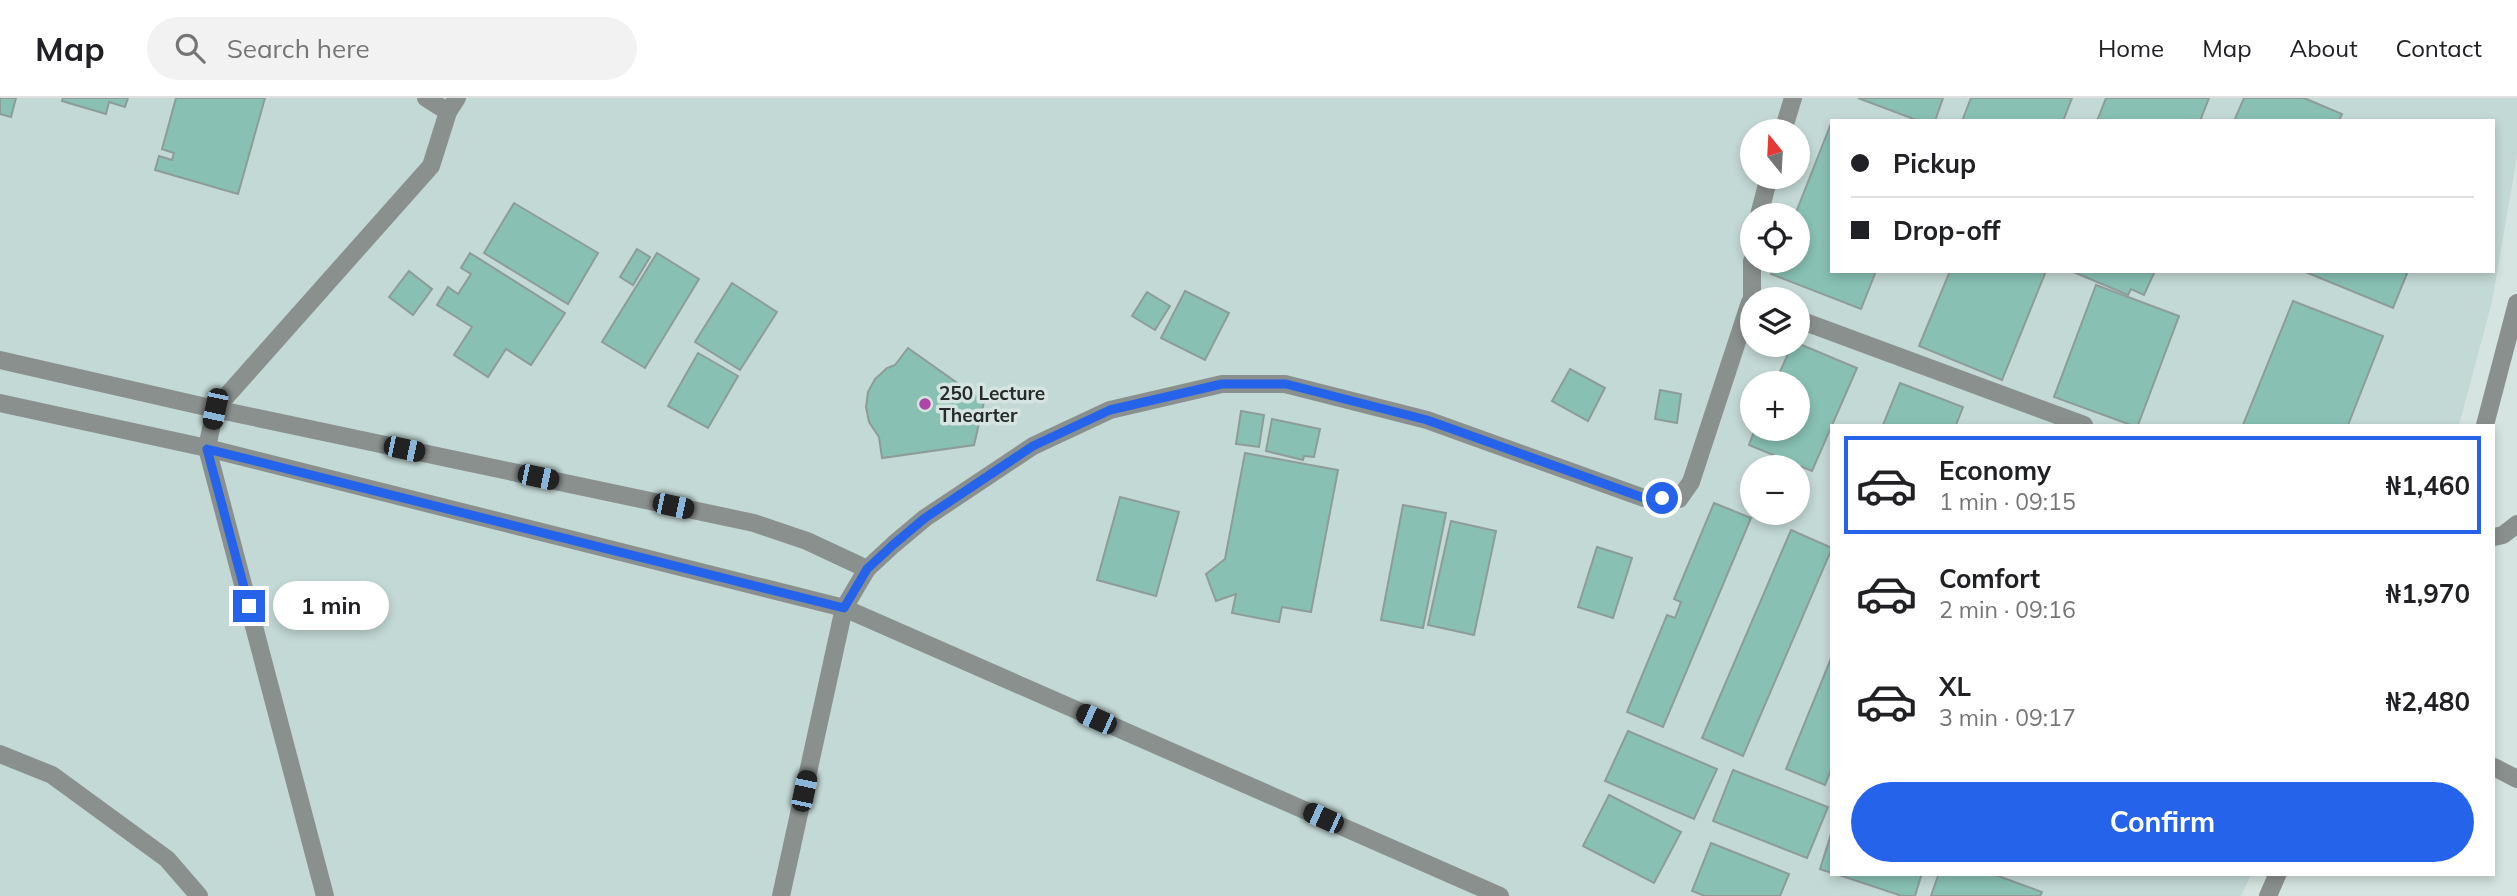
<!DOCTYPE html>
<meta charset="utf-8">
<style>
body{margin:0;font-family:Mulish,sans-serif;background:#f2f2f2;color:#202124;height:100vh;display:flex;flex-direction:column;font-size:26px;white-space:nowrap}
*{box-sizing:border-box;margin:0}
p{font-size:23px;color:#757577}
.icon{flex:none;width:38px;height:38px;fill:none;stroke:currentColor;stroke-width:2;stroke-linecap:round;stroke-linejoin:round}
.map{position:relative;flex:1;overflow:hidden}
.drawer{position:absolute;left:1830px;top:326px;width:665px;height:452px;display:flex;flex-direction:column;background:#fff;border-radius:0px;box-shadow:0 4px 10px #0003}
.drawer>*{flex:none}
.top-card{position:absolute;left:1830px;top:21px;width:665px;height:154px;border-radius:0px;box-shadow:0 4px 10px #0003;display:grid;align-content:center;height:154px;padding:0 21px;background:#fff}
.needle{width:46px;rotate:342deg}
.tools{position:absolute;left:1740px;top:21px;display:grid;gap:14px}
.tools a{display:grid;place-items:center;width:70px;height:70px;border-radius:50%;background:#fff;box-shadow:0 4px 10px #0003;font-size:35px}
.end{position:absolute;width:32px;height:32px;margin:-16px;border:9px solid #2563eb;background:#fff;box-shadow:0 0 0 4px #fff}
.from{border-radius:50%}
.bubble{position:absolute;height:49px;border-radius:24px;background:#fff;box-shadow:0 4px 10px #0003;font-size:23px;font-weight:700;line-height:49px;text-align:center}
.car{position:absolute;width:21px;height:42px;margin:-21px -10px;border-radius:9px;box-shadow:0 0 5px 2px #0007;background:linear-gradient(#222 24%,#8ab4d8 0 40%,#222 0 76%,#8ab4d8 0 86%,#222 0)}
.top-card b{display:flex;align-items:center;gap:24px;height:66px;font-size:26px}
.top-card b+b{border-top:2px solid #e0e0e0}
.top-card i{width:18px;height:18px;background:#202124}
ul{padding:12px 0 0;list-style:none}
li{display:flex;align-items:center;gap:21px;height:98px;margin:0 14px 10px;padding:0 7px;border:4px solid transparent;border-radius:0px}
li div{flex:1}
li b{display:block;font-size:26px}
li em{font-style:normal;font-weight:700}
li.current{border-color:#2563eb}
li>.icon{width:63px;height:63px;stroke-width:1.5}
.button{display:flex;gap:14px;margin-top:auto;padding:14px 21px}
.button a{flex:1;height:80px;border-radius:42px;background:#2563eb;color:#fff;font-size:28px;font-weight:700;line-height:80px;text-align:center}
header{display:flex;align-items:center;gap:42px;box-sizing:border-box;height:98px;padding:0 35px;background:#fff;border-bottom:2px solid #e0e0e0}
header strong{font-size:33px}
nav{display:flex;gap:38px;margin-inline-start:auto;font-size:24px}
.search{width:490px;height:63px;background:#f2f2f2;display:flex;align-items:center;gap:18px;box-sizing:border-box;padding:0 24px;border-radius:38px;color:#757577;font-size:26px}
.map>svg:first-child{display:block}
.built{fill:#c3d9d5;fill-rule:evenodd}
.building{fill:#88c0b4;stroke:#8e9c98;stroke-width:2}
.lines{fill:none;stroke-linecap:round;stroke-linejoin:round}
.street{stroke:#8a908e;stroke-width:18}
.route{stroke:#2563eb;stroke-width:9}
.poi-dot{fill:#ae46a8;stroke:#d5e4e0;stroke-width:2.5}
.labels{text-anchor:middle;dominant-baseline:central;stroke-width:7;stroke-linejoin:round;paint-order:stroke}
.poi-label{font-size:19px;font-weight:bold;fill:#262b2a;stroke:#d5e4e0;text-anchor:start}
</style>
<header>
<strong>Map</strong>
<div class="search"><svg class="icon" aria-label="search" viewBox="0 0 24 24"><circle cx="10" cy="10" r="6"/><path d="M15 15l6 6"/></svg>Search here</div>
<nav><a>Home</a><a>Map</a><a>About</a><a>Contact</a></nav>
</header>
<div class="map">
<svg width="2517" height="798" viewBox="0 0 2517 798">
<rect width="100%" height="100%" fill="#d5e4e0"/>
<path class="built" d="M0,0H2517V58L2492,204L2459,327H1832V775H2252L2241,798H0ZM1832,23H2494V173H1832ZM1752,33H1797V79H1752ZM1752,117H1797V163H1752ZM1752,201H1797V247H1752ZM1752,285H1797V331H1752ZM1752,369H1797V415H1752Z"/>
<g class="building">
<polygon points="0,0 16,0 11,19 0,16"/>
<polygon points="63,0 128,0 125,9 109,4 106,16 62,3"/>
<polygon points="176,0 265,0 238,96 155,72 159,58 172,62 174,55 162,51"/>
<polygon points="1858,0 1943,0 1935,23 1919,23"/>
<polygon points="1971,0 2072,0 2063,23 1962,23"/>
<polygon points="2106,0 2209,0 2200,23 2097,23"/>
<polygon points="2244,0 2304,0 2342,16 2339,23 2234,23"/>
<polygon points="1832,23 1832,173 1876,173 1861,211 1771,176 1777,163 1797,163 1797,117 1795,117"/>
<polygon points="514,105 598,155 568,206 484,155"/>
<polygon points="637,151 650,159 633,187 620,179"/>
<polygon points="470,155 565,215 531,267 506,251 488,279 454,257 472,229 437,207 448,189 458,196 471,176 461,170"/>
<polygon points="657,155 699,181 645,270 602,244"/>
<polygon points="409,173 432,191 413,217 389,199"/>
<polygon points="1950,173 2046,173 2002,282 1919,248"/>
<polygon points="2071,173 2155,173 2144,197 2131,191 2128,197"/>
<polygon points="2303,173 2408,173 2393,210"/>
<polygon points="732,185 777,214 740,272 695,244"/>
<polygon points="2096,187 2179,218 2138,327 2131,327 2054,299"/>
<polygon points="1185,193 1229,215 1205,262 1161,240"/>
<polygon points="1147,194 1170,208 1155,232 1132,218"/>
<polygon points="2293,203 2383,238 2348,327 2243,327"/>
<polygon points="1797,245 1857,270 1812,373 1749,347 1755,331 1797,331 1797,285 1775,285 1792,247 1797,247"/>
<polygon points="908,250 984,304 974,347 882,360 879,339 869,324 866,309 868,294 875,281 887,270 895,267"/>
<polygon points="698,255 738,278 708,330 668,308"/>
<polygon points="1570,271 1605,290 1588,323 1552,303"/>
<polygon points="1900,285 1963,309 1956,327 1883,327"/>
<polygon points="1660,292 1681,296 1677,325 1655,321"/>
<polygon points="1241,313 1264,317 1259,349 1236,346"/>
<polygon points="1272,321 1320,331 1314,359 1304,358 1303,362 1266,353"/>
<polygon points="1245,355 1338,372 1311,514 1282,509 1279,524 1232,515 1236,496 1216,503 1206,476 1225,461"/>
<polygon points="1120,399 1179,414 1156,498 1097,482"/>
<polygon points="1714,405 1751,420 1663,629 1627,614 1667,517 1675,520 1681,504 1674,501"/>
<polygon points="1403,407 1446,415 1423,530 1381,522"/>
<polygon points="1451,423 1496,433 1474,537 1428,527"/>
<polygon points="1791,432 1832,450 1743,658 1702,640"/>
<polygon points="1597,449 1632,460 1613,520 1578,509"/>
<polygon points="1832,558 1832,669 1825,687 1786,671"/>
<polygon points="1628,633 1717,671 1694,721 1605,683"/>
<polygon points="1733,672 1828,709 1807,760 1713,723"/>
<polygon points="1609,697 1681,734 1654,785 1583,748"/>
<polygon points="1832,733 1832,775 1820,771"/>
<polygon points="1711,745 1789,776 1780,798 1705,798 1692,793"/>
<polygon points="1833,775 1922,775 1915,798 1902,798"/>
<polygon points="1939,775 1990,775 2042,794 2040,798 1931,798"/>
</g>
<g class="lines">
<g class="street">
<polyline points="426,0 448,14"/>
<polyline points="1783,33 1793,0"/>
<polyline points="1759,117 1769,79"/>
<polyline points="1752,204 1752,163"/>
<polyline points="1797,221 2084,327"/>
<polyline points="0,262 215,311 754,425 807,443 867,471"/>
<polyline points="0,305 207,350 844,510 1500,798"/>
<polyline points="2485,327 2517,205"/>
<polyline points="2494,439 2503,437 2517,426"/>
<polyline points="0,656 52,677 167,761 199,798"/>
<polyline points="2494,669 2517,681"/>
<polyline points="325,798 207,350 215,311 431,68 448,14 457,0"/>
<polyline points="781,798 844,510 867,471 894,446 925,420 1033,348 1110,312 1222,286 1285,286 1427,322 1644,400 1679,401 1691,384 1750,204"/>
<polyline points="2268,798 2278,775"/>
</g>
</g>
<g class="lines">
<polyline class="route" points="249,508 207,351 844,510 867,471 894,446 925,420 1033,348 1110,312 1222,286 1286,286 1427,322 1644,400 1662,400"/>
</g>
<circle class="poi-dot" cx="925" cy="306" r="7"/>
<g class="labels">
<g class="poi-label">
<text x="939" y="295">250 Lecture<tspan x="939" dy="22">Thearter</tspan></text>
</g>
</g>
</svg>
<div class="tools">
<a><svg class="needle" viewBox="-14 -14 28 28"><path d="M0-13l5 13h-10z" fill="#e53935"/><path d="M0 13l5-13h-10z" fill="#757577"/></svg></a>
<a><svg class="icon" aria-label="locate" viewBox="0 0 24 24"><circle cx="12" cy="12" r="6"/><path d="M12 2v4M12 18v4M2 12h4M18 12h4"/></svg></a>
<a><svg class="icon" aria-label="layers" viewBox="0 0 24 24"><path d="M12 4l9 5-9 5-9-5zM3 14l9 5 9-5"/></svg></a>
<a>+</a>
<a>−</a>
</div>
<i class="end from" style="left:1662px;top:400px"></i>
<i class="end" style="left:249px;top:508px"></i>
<div class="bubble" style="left:273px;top:483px;width:116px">1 min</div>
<i class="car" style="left:215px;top:311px;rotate:192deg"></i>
<i class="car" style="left:404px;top:351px;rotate:102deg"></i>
<i class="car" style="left:538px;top:379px;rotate:102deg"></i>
<i class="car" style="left:673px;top:408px;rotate:102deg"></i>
<i class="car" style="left:1096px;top:621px;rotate:294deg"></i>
<i class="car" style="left:804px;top:693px;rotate:12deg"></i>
<i class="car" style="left:1323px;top:720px;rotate:294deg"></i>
<div class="top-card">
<b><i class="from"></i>Pickup</b>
<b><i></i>Drop-off</b>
</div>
<section class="drawer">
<ul>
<li class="current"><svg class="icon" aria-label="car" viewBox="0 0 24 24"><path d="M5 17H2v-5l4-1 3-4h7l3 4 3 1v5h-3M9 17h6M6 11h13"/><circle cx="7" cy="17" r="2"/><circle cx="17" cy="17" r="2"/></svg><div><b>Economy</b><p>1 min · 09:15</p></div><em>₦1,460</em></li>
<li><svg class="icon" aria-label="car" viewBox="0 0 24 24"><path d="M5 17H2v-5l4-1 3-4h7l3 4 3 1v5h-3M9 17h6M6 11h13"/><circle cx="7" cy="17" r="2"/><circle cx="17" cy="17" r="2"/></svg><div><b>Comfort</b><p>2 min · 09:16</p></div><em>₦1,970</em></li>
<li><svg class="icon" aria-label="car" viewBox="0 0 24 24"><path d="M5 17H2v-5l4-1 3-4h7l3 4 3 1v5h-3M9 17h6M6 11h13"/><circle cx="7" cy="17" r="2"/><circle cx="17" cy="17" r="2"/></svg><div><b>XL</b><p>3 min · 09:17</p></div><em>₦2,480</em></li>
</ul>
<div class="button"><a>Confirm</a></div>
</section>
</div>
